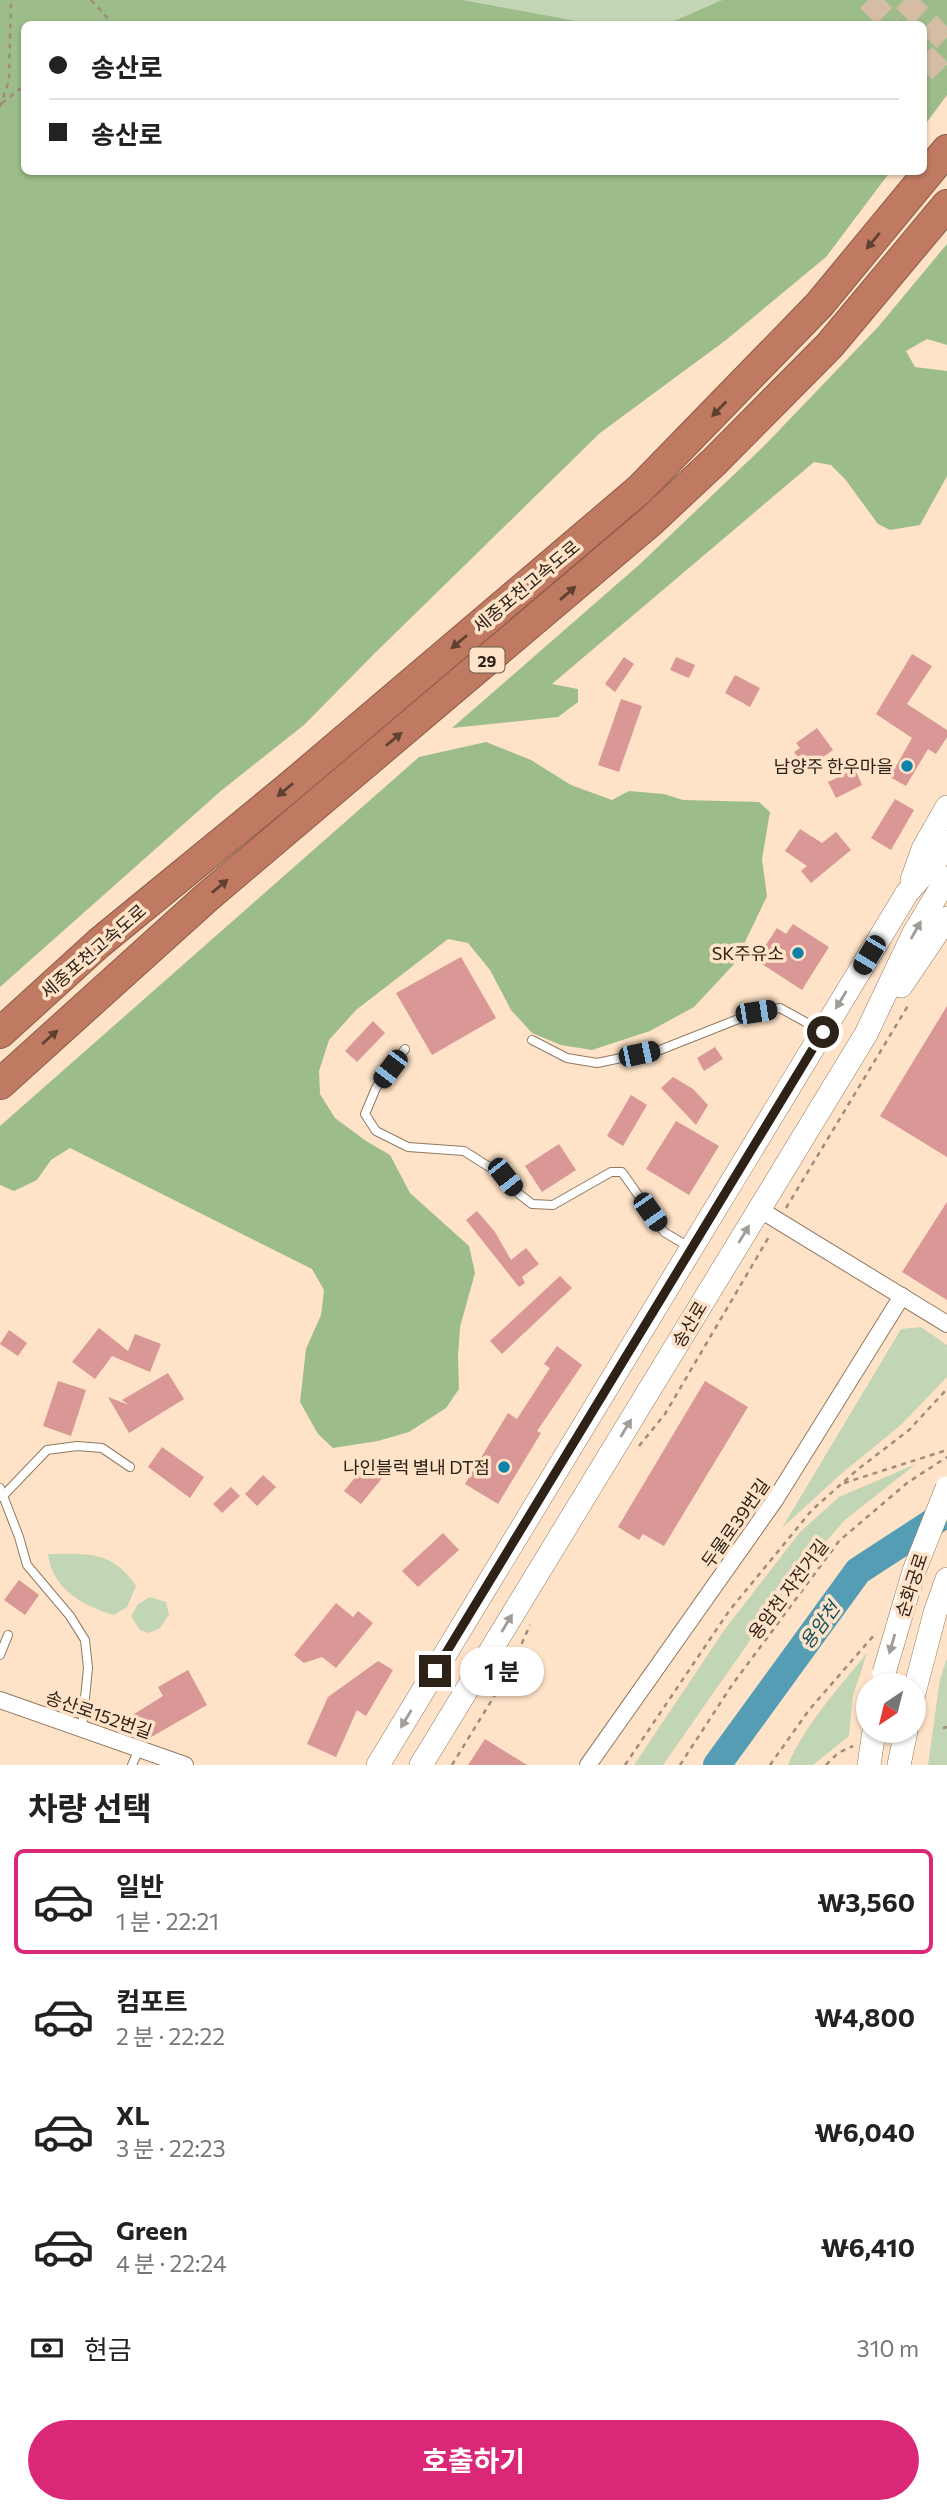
<!DOCTYPE html>
<html lang="ko">
<meta charset="utf-8">
<style>
body{margin:0;font-family:Commissioner,"Noto Sans KR",sans-serif;background:#f2f2f2;color:#222;height:100vh;display:flex;flex-direction:column;font-size:26px;white-space:nowrap}
*{box-sizing:border-box;margin:0}
p{font-size:23px;color:#767676}
.icon{flex:none;width:38px;height:38px;fill:none;stroke:currentColor;stroke-width:2;stroke-linecap:round;stroke-linejoin:round}
.map{position:relative;height:1765px;overflow:hidden}
.side{display:flex;flex-direction:column;background:#fff;flex:1}
.side>*{flex:none}
.guide{position:absolute;left:21px;top:21px;width:906px;height:154px;border-radius:10px;box-shadow:0 2px 5px #0004;display:grid;align-content:center;height:154px;padding:0 28px;background:#fff}
.needle{width:46px;rotate:215deg}
.tools{position:absolute;left:856px;top:1673px;display:grid;gap:14px}
.tools a{display:grid;place-items:center;width:70px;height:70px;border-radius:50%;background:#fff;box-shadow:0 2px 5px #0004;font-size:35px}
.end{position:absolute;width:32px;height:32px;margin:-16px;border:9px solid #2c2218;background:#fff;box-shadow:0 0 0 4px #fff}
.from{border-radius:50%}
.bubble{position:absolute;height:49px;border-radius:24px;background:#fff;box-shadow:0 2px 5px #0004;font-size:23px;font-weight:700;line-height:49px;text-align:center}
.car{position:absolute;width:21px;height:42px;margin:-21px -10px;border-radius:9px;box-shadow:0 0 5px 2px #0007;background:linear-gradient(#222 24%,#8ab4d8 0 40%,#222 0 76%,#8ab4d8 0 86%,#222 0)}
.guide b{display:flex;align-items:center;gap:24px;height:66px;font-size:26px}
.guide b+b{border-top:2px solid #e0e0e0}
.guide i{width:18px;height:18px;background:#222}
ul{padding:0;list-style:none}
li{display:flex;align-items:center;gap:21px;height:105px;margin:0 14px 10px;padding:0 14px;border:4px solid transparent;border-radius:10px}
li div{flex:1}
li b{display:block;font-size:26px}
li em{font-style:normal;font-weight:700}
li.active{border-color:#db2777}
li>.icon{width:63px;height:63px;stroke-width:1.5}
h2{padding:0 28px;font-size:32px;line-height:84px}
.pay{display:flex;align-items:center;gap:18px;height:77px;padding:0 28px;font-size:26px}
.pay p{margin-inline-start:auto}
.button{display:flex;gap:14px;margin-top:auto;padding:14px 28px}
.button a{flex:1;height:80px;border-radius:42px;background:#db2777;color:#fff;font-size:28px;font-weight:700;line-height:80px;text-align:center}
.map>svg:first-child{display:block}
.green{fill:#c2d6b6}
.forest{fill:#9cbc89}
.lines{fill:none;stroke-linecap:round;stroke-linejoin:round}
.river{stroke:#559db4;stroke-width:28}
.building{fill:#d99795}
.secondary-tunnel{stroke:#d4bca5;stroke-width:23;stroke-dasharray:23 11;stroke-linecap:butt}
.lane-casing{stroke:#917960;stroke-width:10}
.street-casing{stroke:#917960;stroke-width:18}
.secondary-casing{stroke:#917960;stroke-width:24}
.highway-casing{stroke:#8c5b47;stroke-width:32}
.path{stroke:#a08c79;stroke-width:2.5;stroke-dasharray:5 5;stroke-linecap:butt}
.lane{stroke:#fff;stroke-width:8}
.street{stroke:#fff;stroke-width:16}
.secondary{stroke:#fff;stroke-width:23}
.highway{stroke:#bf7a61;stroke-width:30}
.secondary-bridge-casing{stroke:#917960;stroke-width:24;stroke-linecap:butt}
.secondary-bridge{stroke:#fff;stroke-width:23}
.oneway{fill:#5f4132}
.oneway2{fill:#a09c97}
.route{stroke:#2c2218;stroke-width:9}
.poi-dot{fill:#1081a8;stroke:#fee3c8;stroke-width:2.5}
.labels{text-anchor:middle;dominant-baseline:central;stroke-width:7;stroke-linejoin:round;paint-order:stroke}
.shield{fill:#fee3c8;stroke:#6b5c4d;stroke-width:2}
.shield-label{font-size:16px;font-weight:bold;fill:#2c2218}
.street-label{font-size:18px;fill:#2c2218;stroke:#fee3c8}
.poi-label{font-size:18px;fill:#2c2218;stroke:#fee3c8;text-anchor:end}
.water-label{font-size:19px;font-style:italic;fill:#104e5f;stroke:#fee3c8}
</style>
<div class="map">
<svg width="947" height="1765" viewBox="0 0 947 1765">
<rect width="100%" height="100%" fill="#fee3c8"/>
<g class="green">
<polygon points="463,0 722,0 667,24 593,24"/>
<polygon points="921,1327 947,1345 947,1377 902,1424 841,1474 782,1528 901,1329"/>
<polygon points="916,1464 845,1520 793,1579 663,1765 634,1765 725,1629 801,1531 839,1497"/>
<path d="M48,1554C87,1554 112,1550 136,1586L127,1607L114,1615C83,1606 52,1589 48,1554Z"/>
<polygon points="150,1597 166,1602 169,1615 160,1628 149,1633 140,1630 131,1616 138,1604"/>
<path d="M867,1653L853,1696L849,1736L813,1765H788C805,1724 839,1688 867,1653Z"/>
<polygon points="947,1658 947,1765 928,1765 940,1679"/>
</g>
<g class="forest">
<polygon points="0,0 463,0 593,24 24,24 24,172 890,172 826,257 726,340 600,433 375,653 304,725 222,790 0,987"/>
<polygon points="722,0 947,0 947,95 924,126 924,24 667,24"/>
<polygon points="947,244 947,345 927,339 906,351 915,367 947,371 947,476 920,525 890,530 878,524 845,479 831,465 814,462 552,684 578,689 578,702 558,717 452,728 640,564 765,445 878,327"/>
<polygon points="486,742 531,760 571,785 612,800 629,791 664,794 683,800 759,802 770,812 762,859 767,896 735,963 694,1007 650,1031 592,1050 561,1045 532,1033 511,1010 490,970 468,943 448,939 356,1010 329,1040 319,1071 320,1094 335,1118 366,1141 390,1155 410,1193 469,1246 475,1273 460,1327 458,1357 459,1389 446,1408 409,1432 378,1441 333,1448 318,1434 300,1402 306,1349 321,1315 324,1290 312,1269 70,1148 51,1160 37,1180 14,1191 0,1185 0,1126 419,757"/>
</g>
<g class="lines">
<polyline class="river" points="717,1765 858,1571 947,1513"/>
</g>
<g class="building">
<polygon points="912,654 932,666 907,704 947,730 947,737 936,754 928,749 906,786 890,777 912,738 876,714"/>
<polygon points="624,657 634,664 615,692 605,684"/>
<polygon points="676,657 695,665 689,678 670,670"/>
<polygon points="735,675 760,688 750,707 725,693"/>
<polygon points="621,699 642,706 619,772 598,765"/>
<polygon points="817,728 833,750 806,769 794,752 800,748 796,743"/>
<polygon points="855,769 862,785 836,798 828,782"/>
<polygon points="895,799 914,810 891,850 871,838"/>
<polygon points="800,829 822,843 836,832 851,850 811,883 801,871 807,866 785,851"/>
<polygon points="793,924 829,947 802,990 756,960 777,928 786,934"/>
<polygon points="461,957 496,1018 432,1055 396,993"/>
<polygon points="947,1006 947,1157 880,1116"/>
<polygon points="373,1021 385,1033 357,1062 345,1051"/>
<polygon points="715,1047 723,1059 704,1071 697,1058"/>
<polygon points="673,1077 693,1089 708,1105 696,1125 661,1088"/>
<polygon points="631,1095 647,1105 623,1146 607,1136"/>
<polygon points="676,1121 719,1146 689,1195 646,1169"/>
<polygon points="559,1144 576,1170 542,1192 525,1166"/>
<polygon points="947,1202 947,1300 902,1272"/>
<polygon points="477,1211 495,1232 511,1260 526,1248 539,1264 522,1277 525,1283 519,1287 466,1220"/>
<polygon points="560,1276 572,1288 502,1354 490,1341"/>
<polygon points="99,1328 128,1351 135,1334 161,1344 150,1372 112,1356 95,1379 72,1362"/>
<polygon points="9,1330 27,1343 18,1356 0,1344"/>
<polygon points="557,1346 582,1365 537,1431 541,1433 498,1504 465,1484 508,1413 517,1419 550,1368 544,1364"/>
<polygon points="168,1373 184,1399 129,1433 108,1397 129,1405 122,1400"/>
<polygon points="58,1381 86,1390 71,1436 43,1426"/>
<polygon points="705,1381 748,1407 664,1546 643,1534 639,1540 618,1527"/>
<polygon points="162,1447 204,1477 190,1498 148,1467"/>
<polygon points="371,1458 388,1471 361,1504 344,1491"/>
<polygon points="263,1475 276,1487 257,1506 245,1494"/>
<polygon points="231,1487 240,1496 222,1513 213,1504"/>
<polygon points="443,1533 459,1550 418,1587 402,1571"/>
<polygon points="19,1580 39,1595 25,1615 4,1600"/>
<polygon points="336,1603 353,1617 358,1611 373,1623 336,1668 322,1657 304,1663 294,1655"/>
<polygon points="378,1661 393,1670 366,1716 357,1710 336,1757 307,1744 328,1697"/>
<polygon points="188,1670 207,1705 146,1740 131,1716 163,1696 158,1687"/>
<polygon points="485,1739 527,1765 468,1765"/>
</g>
<g class="lines">
<g class="secondary-tunnel">
<polyline points="868,0 893,24"/>
<polyline points="904,0 947,42"/>
<polyline points="924,55 947,78"/>
</g>
<defs>
<g id="lane">
<polyline points="532,1040 567,1058 597,1063 660,1050 756,1012 780,1008 820,1030"/>
<polyline points="405,1049 376,1088 365,1114 376,1131 408,1147 464,1151 505,1177 519,1194 532,1204 553,1205 611,1172 622,1172 664,1232 689,1247"/>
<polyline points="0,1488 19,1537 27,1565 70,1616 85,1640 88,1668 82,1728"/>
<polyline points="2,1497 47,1450 77,1446 102,1448 130,1467"/>
<polyline points="0,1655 8,1635"/>
<polyline points="132,1765 139,1749"/>
</g>
<g id="street">
<polyline points="759,1209 947,1324"/>
<polyline points="0,1700 185,1765"/>
<polyline points="588,1765 775,1500 902,1296"/>
</g>
<g id="secondary">
<polyline points="912,880 923,849 947,807"/>
<polyline points="901,986 947,918"/>
<polyline points="914,1693 935,1613 947,1579"/>
<polyline points="378,1765 907,893 937,859 947,842"/>
<polyline points="421,1765 866,1034 914,933 947,878"/>
<polyline points="869,1765 874,1731"/>
<polyline points="899,1765 906,1731"/>
</g>
<g id="highway">
<polyline points="0,1033 99,943 287,789 640,489 819,305 947,150"/>
<polyline points="0,1084 206,898 651,521 715,461 830,345 947,205"/>
</g>
</defs>
<use href="#lane" class="lane-casing"/>
<use href="#street" class="street-casing"/>
<use href="#secondary" class="secondary-casing"/>
<use href="#highway" class="highway-casing"/>
<g class="path">
<polyline points="91,0 107,17 99,24"/>
<polyline points="2,103 24,86"/>
<polyline points="0,107 9,80 11,0"/>
<polyline points="786,1208 909,1004"/>
<polyline points="639,1446 665,1414 770,1235"/>
<polyline points="844,1483 947,1450"/>
<polyline points="943,1728 947,1727"/>
<polyline points="452,1765 509,1672 530,1625"/>
<polyline points="625,1765 729,1611 812,1510 857,1470 909,1430 947,1389"/>
<polyline points="680,1765 732,1685 839,1541 907,1483 947,1457"/>
<polyline points="770,1765 809,1710 875,1634"/>
<polyline points="826,1765 838,1753 853,1746"/>
</g>
<use href="#lane" class="lane"/>
<use href="#street" class="street"/>
<use href="#secondary" class="secondary"/>
<use href="#highway" class="highway"/>
<defs>
<polyline id="secondary-bridge" points="884,1673 914,1571 947,1488"/>
</defs>
<use href="#secondary-bridge" class="secondary-bridge-casing"/>
<use href="#secondary-bridge" class="secondary-bridge"/>
</g>
<defs><path id="oneway-solid" d="M-6-.8H1V-3.2L6.5 0L1 3.2V.8H-6Z" transform="scale(1.75)"/></defs>
<g class="oneway">
<use href="#oneway-solid" transform="translate(873 241) rotate(130)"/>
<use href="#oneway-solid" transform="translate(719 409) rotate(134)"/>
<use href="#oneway-solid" transform="translate(568 593) rotate(-41)"/>
<use href="#oneway-solid" transform="translate(459 642) rotate(140)"/>
<use href="#oneway-solid" transform="translate(394 739) rotate(-40)"/>
<use href="#oneway-solid" transform="translate(285 790) rotate(140)"/>
<use href="#oneway-solid" transform="translate(220 886) rotate(-40)"/>
<use href="#oneway-solid" transform="translate(50 1037) rotate(-42)"/>
</g>
<g class="oneway2">
<use href="#oneway-solid" transform="translate(916 930) rotate(-61)"/>
<use href="#oneway-solid" transform="translate(841 1000) rotate(121)"/>
<use href="#oneway-solid" transform="translate(744 1234) rotate(-59)"/>
<use href="#oneway-solid" transform="translate(626 1428) rotate(-59)"/>
<use href="#oneway-solid" transform="translate(507 1623) rotate(-59)"/>
<use href="#oneway-solid" transform="translate(892 1644) rotate(106)"/>
<use href="#oneway-solid" transform="translate(406 1719) rotate(121)"/>
</g>
<g class="lines">
<polyline class="route" points="435,1671 823,1032"/>
</g>
<g class="poi-dot">
<circle cx="907" cy="766" r="7"/>
<circle cx="798" cy="953" r="7"/>
<circle cx="504" cy="1467" r="7"/>
</g>
<g class="labels">
<rect class="shield" x="469.5" y="647.5" width="35" height="25" rx="5"/>
<g class="shield-label">
<text x="487" y="660">29</text>
</g>
<g class="street-label">
<text transform="translate(526 586) rotate(-40)">세종포천고속도로</text>
<text transform="translate(93 951) rotate(-41)">세종포천고속도로</text>
<text transform="translate(689 1324) rotate(-59)">송산로</text>
<text transform="translate(735 1523) rotate(-55)">두물로39번길</text>
<text transform="translate(911 1585) rotate(-72)">순화궁로</text>
<text transform="translate(788 1589) rotate(-53)">용암천 자전거길</text>
<text transform="translate(99 1714) rotate(19)">송산로152번길</text>
</g>
<g class="poi-label">
<text x="893" y="766">남양주 한우마을</text>
<text x="784" y="953">SK주유소</text>
<text x="490" y="1467">나인블럭 별내 DT점</text>
</g>
<g class="water-label">
<text transform="translate(819 1625) rotate(-54)">용암천</text>
</g>
</g>
</svg>
<div class="tools">
<a><svg class="needle" viewBox="-14 -14 28 28"><path d="M0-13l5 13h-10z" fill="#e53935"/><path d="M0 13l5-13h-10z" fill="#767676"/></svg></a>
</div>
<i class="end from" style="left:823px;top:1032px"></i>
<i class="end" style="left:435px;top:1671px"></i>
<div class="bubble" style="left:460px;top:1647px;width:84px">1 분</div>
<i class="car" style="left:869px;top:955px;rotate:211deg"></i>
<i class="car" style="left:756px;top:1012px;rotate:81deg"></i>
<i class="car" style="left:639px;top:1054px;rotate:78deg"></i>
<i class="car" style="left:390px;top:1069px;rotate:217deg"></i>
<i class="car" style="left:505px;top:1177px;rotate:142deg"></i>
<i class="car" style="left:650px;top:1212px;rotate:145deg"></i>
<div class="guide">
<b><i class="from"></i>송산로</b>
<b><i></i>송산로</b>
</div>
</div>
<section class="side">
<h2>차량 선택</h2>
<ul>
<li class="active"><svg class="icon" aria-label="car" viewBox="0 0 24 24"><path d="M5 17H2v-5l4-1 3-4h7l3 4 3 1v5h-3M9 17h6M6 11h13"/><circle cx="7" cy="17" r="2"/><circle cx="17" cy="17" r="2"/></svg><div><b>일반</b><p>1 분 · 22:21</p></div><em>₩3,560</em></li>
<li><svg class="icon" aria-label="car" viewBox="0 0 24 24"><path d="M5 17H2v-5l4-1 3-4h7l3 4 3 1v5h-3M9 17h6M6 11h13"/><circle cx="7" cy="17" r="2"/><circle cx="17" cy="17" r="2"/></svg><div><b>컴포트</b><p>2 분 · 22:22</p></div><em>₩4,800</em></li>
<li><svg class="icon" aria-label="car" viewBox="0 0 24 24"><path d="M5 17H2v-5l4-1 3-4h7l3 4 3 1v5h-3M9 17h6M6 11h13"/><circle cx="7" cy="17" r="2"/><circle cx="17" cy="17" r="2"/></svg><div><b>XL</b><p>3 분 · 22:23</p></div><em>₩6,040</em></li>
<li><svg class="icon" aria-label="car" viewBox="0 0 24 24"><path d="M5 17H2v-5l4-1 3-4h7l3 4 3 1v5h-3M9 17h6M6 11h13"/><circle cx="7" cy="17" r="2"/><circle cx="17" cy="17" r="2"/></svg><div><b>Green</b><p>4 분 · 22:24</p></div><em>₩6,410</em></li>
</ul>
<div class="pay"><svg class="icon" aria-label="cash" viewBox="0 0 24 24"><path d="M3 7h18v10H3z"/><circle cx="12" cy="12" r="2"/></svg>현금<p>310 m</p></div>
<div class="button"><a>호출하기</a></div>
</section>
